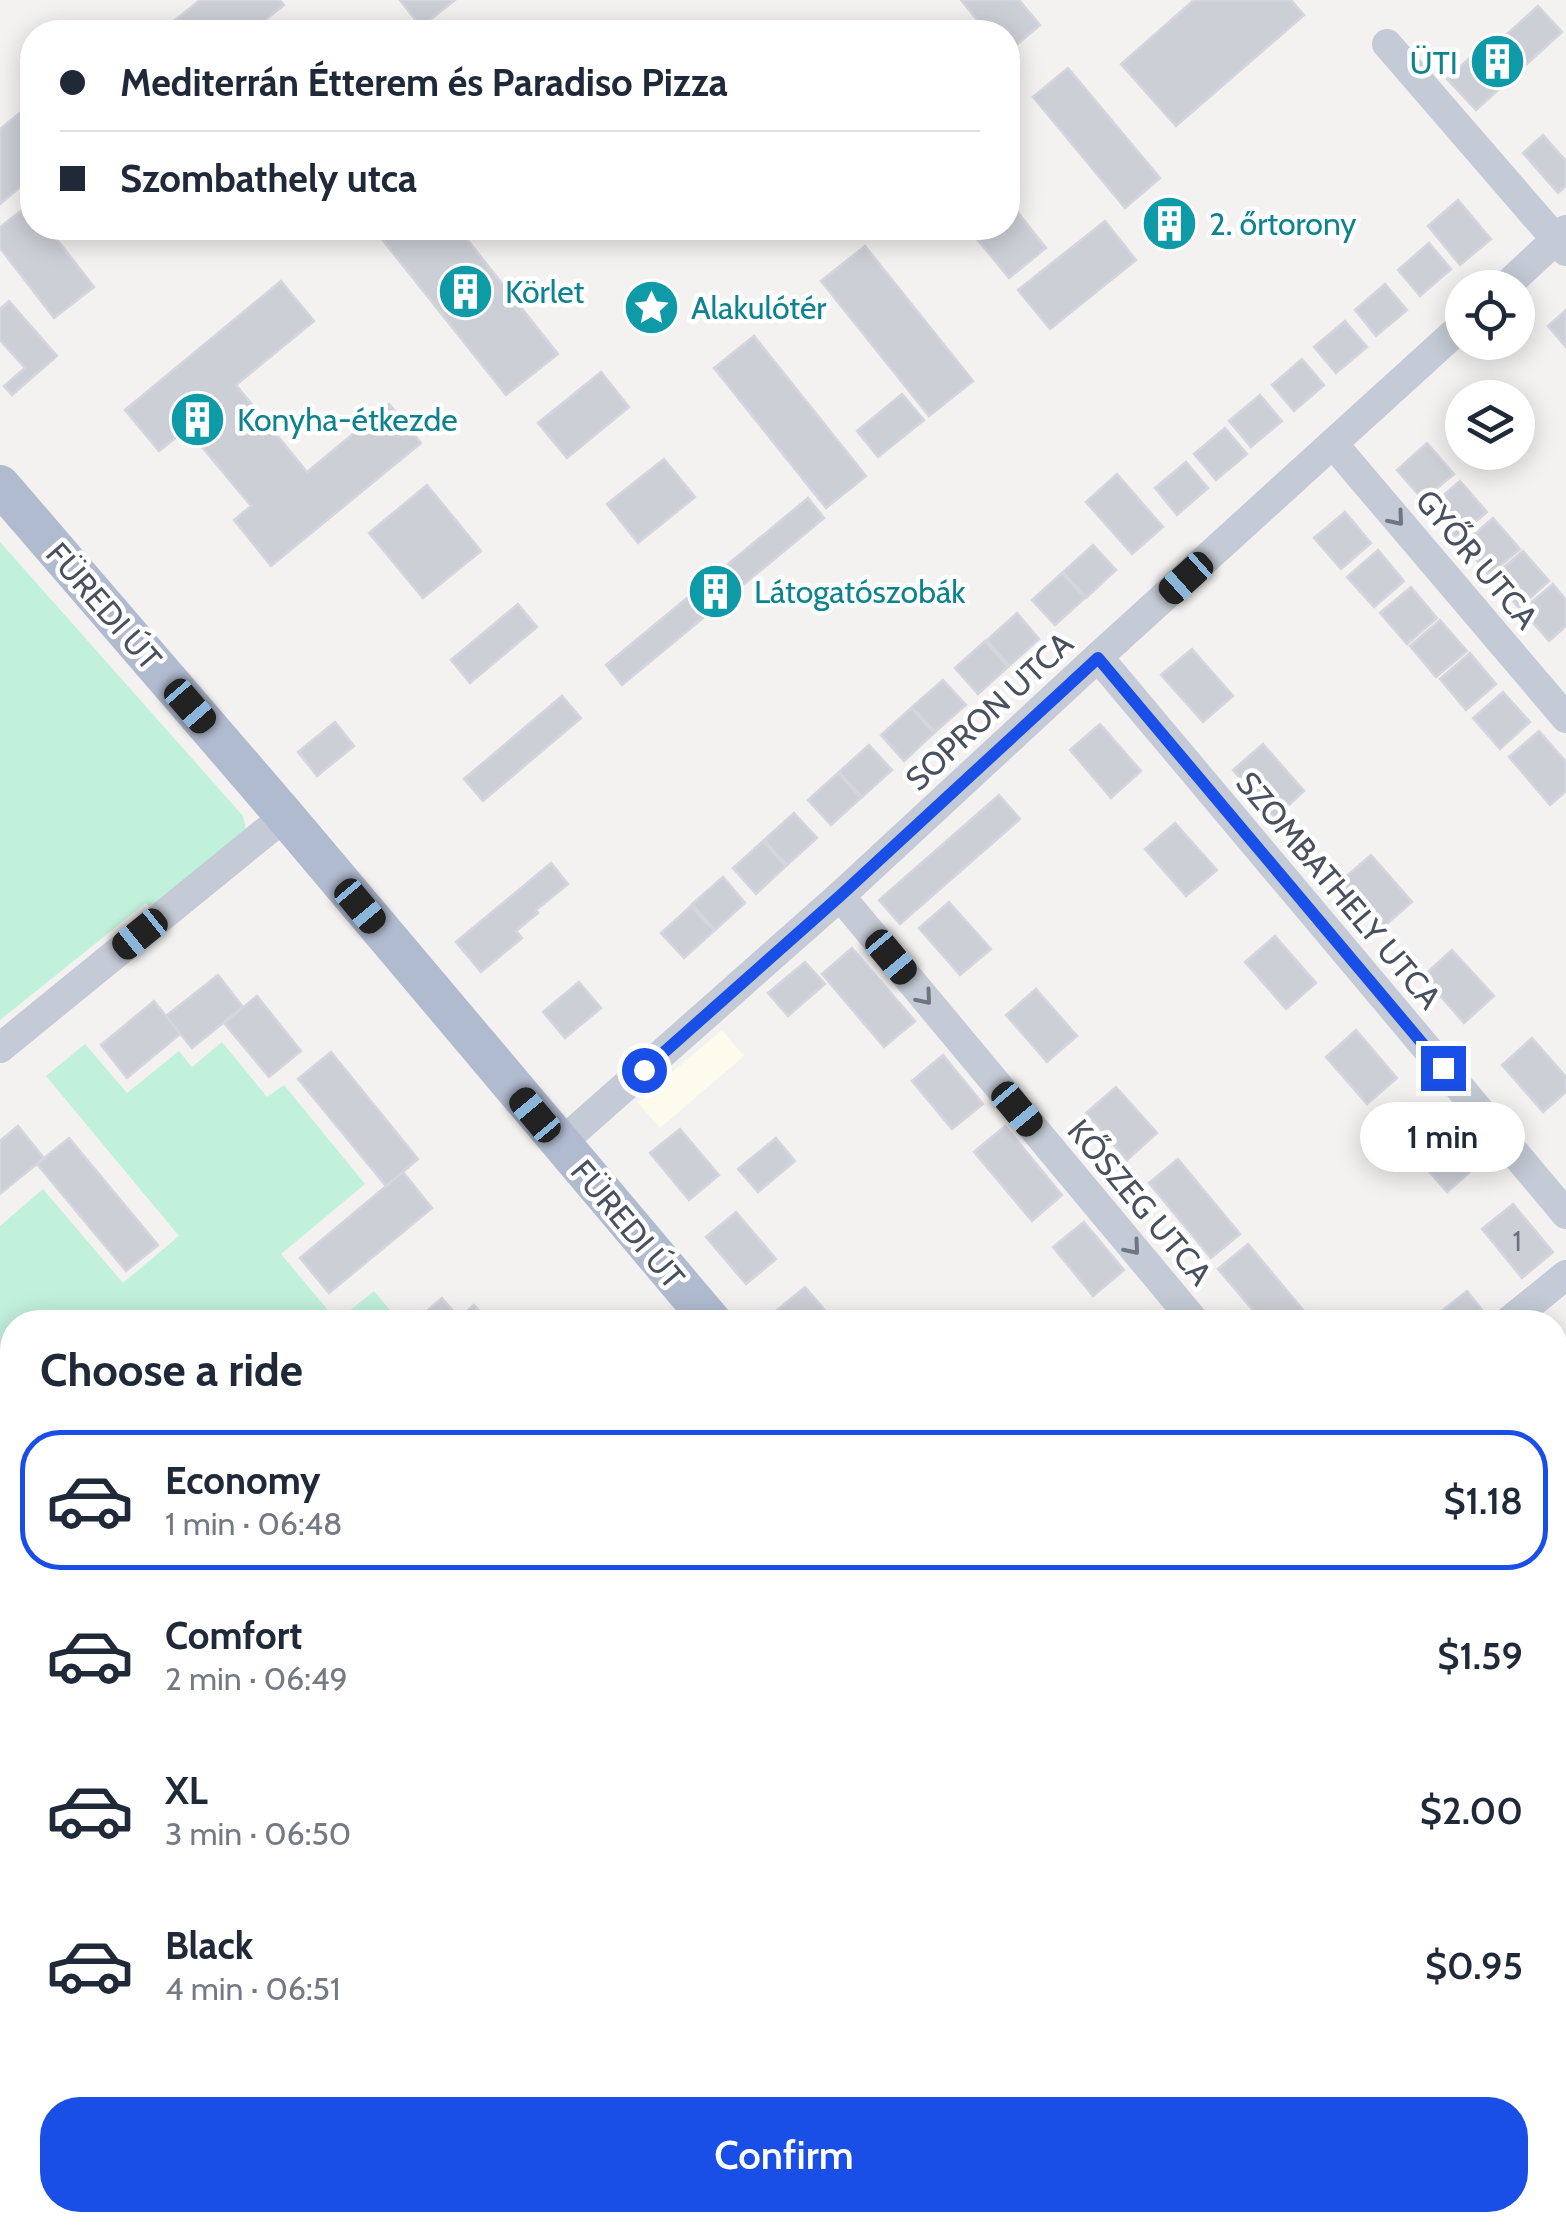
<!DOCTYPE html>
<meta charset="utf-8">
<style>
body{margin:0;font-family:Cabin,sans-serif;background:#f6f6f7;color:#1f2937;height:100vh;display:flex;flex-direction:column;font-size:38px;white-space:nowrap}
*{box-sizing:border-box;margin:0}
p{font-size:32px;color:#747a83}
.icon{flex:none;width:55px;height:55px;fill:none;stroke:currentColor;stroke-width:2;stroke-linecap:round;stroke-linejoin:round}
.map{position:relative;flex:1;overflow:hidden}
.details{position:absolute;left:0px;top:1310px;width:1568px;height:922px;display:flex;flex-direction:column;background:#fff;border-radius:40px 40px 0 0;box-shadow:0 5px 25px #0003}
.details>*{flex:none}
.guide{position:absolute;left:20px;top:20px;width:1000px;height:220px;border-radius:40px;box-shadow:0 5px 25px #0003;display:grid;align-content:center;height:220px;padding:0 40px;background:#fff}
.buttons{position:absolute;left:1445px;top:270px;display:grid;gap:20px}
.buttons a{display:grid;place-items:center;width:90px;height:90px;border-radius:50%;background:#fff;box-shadow:0 5px 25px #0003;font-size:50px}
.end{position:absolute;width:45px;height:45px;margin:-22px;border:12px solid #194fe6;background:#fff;box-shadow:0 0 0 5px #fff}
.from{border-radius:50%}
.bubble{position:absolute;height:70px;border-radius:35px;background:#fff;box-shadow:0 5px 25px #0003;font-size:32px;font-weight:600;line-height:70px;text-align:center}
.car{position:absolute;width:30px;height:60px;margin:-30px -15px;border-radius:12px;box-shadow:0 0 8px 2px #0007;background:linear-gradient(#222 24%,#8ab4d8 0 40%,#222 0 76%,#8ab4d8 0 86%,#222 0)}
.guide b{display:flex;align-items:center;gap:35px;height:95px;font-size:38px}
.guide b+b{border-top:2px solid #e0e1e3}
.guide i{width:25px;height:25px;background:#1f2937}
ul{padding:0;list-style:none}
li{display:flex;align-items:center;gap:30px;height:140px;margin:0 20px 15px;padding:0 20px;border:5px solid transparent;border-radius:40px}
li div{flex:1}
li b{display:block;font-size:38px}
li em{font-style:normal;font-weight:600}
li.active{border-color:#194fe6}
li>.icon{width:90px;height:90px;stroke-width:1.5}
h2{padding:0 40px;font-size:45px;line-height:120px}
.action{display:flex;gap:20px;margin-top:auto;padding:20px 40px}
.action a{flex:1;height:115px;border-radius:40px;background:#194fe6;color:#fff;font-size:40px;font-weight:600;line-height:115px;text-align:center}
.map>svg:first-child{display:block}
.commercial{fill:#fdfbec}
.education{fill:#e5e3e3}
.green{fill:#c1f0db}
.building{fill:#cdcfd7;stroke:#d5d6dd;stroke-width:2.5}
.lines{fill:none;stroke-linecap:round;stroke-linejoin:round}
.minor{stroke:#c5cbd6;stroke-width:30}
.major{stroke:#b1bbd0;stroke-width:40}
.oneway{stroke:#6e7683}
.route{stroke:#194fe6;stroke-width:12}
.labels{text-anchor:middle;dominant-baseline:central;stroke-width:9;stroke-linejoin:round;paint-order:stroke}
.number-label{font-size:28px;fill:#6a707d}
.culture-label{font-size:32px;fill:#0d838f;stroke:#fff;text-anchor:start}
.street-label{font-size:32px;fill:#49515f;stroke:#fff}
</style>
<div class="map">
<svg width="1566" height="2232" viewBox="0 0 1566 2232">
<rect width="100%" height="100%" fill="#f4f2f1"/>
<polygon class="commercial" points="722,1030 744,1056 660,1128 637,1102"/>
<polygon class="education" points="275,2220 532,2220 530,2232 285,2232"/>
<g class="green">
<polygon points="0,542 243,816 246,829 154,912 146,903 0,1020"/>
<polygon points="222,1042 267,1097 284,1085 365,1184 281,1254 337,1321 374,1291 400,1322 12,1322 12,1427 0,1438 0,1226 43,1189 123,1283 179,1236 46,1076 85,1044 127,1093 179,1051 192,1067"/>
<polygon points="0,1920 12,1935 12,2099 0,2084"/>
<polygon points="532,2220 973,2220 965,2232 530,2232"/>
</g>
<g class="building">
<polygon points="200,0 280,0 284,5 250,32 160,32"/>
<polygon points="400,0 455,0 421,27"/>
<polygon points="961,0 1019,0 1040,25 1008,52 1008,32 987,32"/>
<polygon points="1194,0 1291,0 1304,15 1176,126 1121,64"/>
<polygon points="1538,6 1562,32 1476,110 1447,79 1490,39 1495,45"/>
<polygon points="1068,68 1160,178 1125,208 1033,97"/>
<polygon points="32,103 32,177 0,204 0,129"/>
<polygon points="1543,135 1566,161 1566,186 1558,193 1523,153"/>
<polygon points="1008,200 1046,248 1009,278 968,228 1008,228"/>
<polygon points="1458,200 1491,239 1460,265 1428,226"/>
<polygon points="30,204 32,207 32,228 48,228 94,287 54,318 0,248 0,227"/>
<polygon points="1105,221 1136,260 1050,329 1018,290"/>
<polygon points="373,228 458,228 558,354 506,395"/>
<polygon points="1429,243 1451,269 1420,296 1398,270"/>
<polygon points="865,246 973,381 929,416 821,281"/>
<polygon points="281,281 314,321 236,385 307,472 389,404 421,443 271,566 234,520 251,506 187,429 159,451 125,410"/>
<polygon points="1385,284 1407,310 1376,336 1355,310"/>
<polygon points="9,301 57,356 12,395 4,386 25,368 0,340 0,309"/>
<polygon points="1566,310 1566,347 1548,326"/>
<polygon points="1345,321 1367,347 1336,373 1314,347"/>
<polygon points="754,336 866,476 826,508 714,368"/>
<polygon points="1302,359 1324,385 1294,411 1272,385"/>
<polygon points="601,372 629,407 567,458 538,423"/>
<polygon points="902,394 924,420 878,457 857,431"/>
<polygon points="1260,395 1282,421 1251,447 1229,421"/>
<polygon points="1225,428 1247,454 1216,480 1194,454"/>
<polygon points="1427,443 1454,474 1423,500 1397,470"/>
<polygon points="664,459 695,497 638,543 607,504"/>
<polygon points="1186,462 1208,488 1177,515 1155,488"/>
<polygon points="1117,474 1163,527 1132,554 1086,502"/>
<polygon points="1460,481 1487,512 1456,538 1430,507"/>
<polygon points="427,485 481,551 423,598 369,533"/>
<polygon points="808,498 824,518 622,685 606,665"/>
<polygon points="1345,512 1371,543 1341,569 1314,538"/>
<polygon points="1493,518 1520,549 1489,575 1463,544"/>
<polygon points="1093,545 1116,570 1086,598 1063,572"/>
<polygon points="1378,550 1404,581 1374,607 1347,577"/>
<polygon points="1523,551 1549,581 1519,608 1492,577"/>
<polygon points="1062,573 1085,598 1055,625 1032,600"/>
<polygon points="1553,584 1566,600 1566,626 1549,641 1522,610"/>
<polygon points="1411,587 1437,618 1407,644 1380,613"/>
<polygon points="518,604 537,627 470,683 451,660"/>
<polygon points="1017,613 1039,639 1009,666 987,640"/>
<polygon points="1440,620 1467,651 1436,677 1410,646"/>
<polygon points="985,641 1008,667 978,694 955,668"/>
<polygon points="1192,649 1233,696 1203,722 1161,675"/>
<polygon points="1470,653 1496,684 1466,710 1440,679"/>
<polygon points="943,680 966,705 935,732 912,707"/>
<polygon points="1503,692 1530,722 1500,749 1473,718"/>
<polygon points="562,696 581,718 483,801 464,779"/>
<polygon points="911,708 934,733 904,761 881,735"/>
<polygon points="335,722 354,746 317,776 298,752"/>
<polygon points="1100,724 1141,771 1111,798 1070,750"/>
<polygon points="1539,731 1566,762 1566,791 1550,805 1509,757"/>
<polygon points="1263,744 1304,791 1275,818 1233,770"/>
<polygon points="869,745 892,770 862,797 839,772"/>
<polygon points="838,773 861,798 831,825 808,800"/>
<polygon points="999,795 1020,819 900,924 879,900"/>
<polygon points="794,813 817,838 787,865 764,840"/>
<polygon points="1175,823 1217,870 1186,896 1145,849"/>
<polygon points="763,841 786,866 756,894 733,868"/>
<polygon points="1371,855 1412,902 1382,928 1341,881"/>
<polygon points="551,863 568,884 536,910 538,913 516,931 522,938 481,972 456,942"/>
<polygon points="723,877 745,903 715,930 692,904"/>
<polygon points="949,902 991,949 960,975 919,928"/>
<polygon points="691,906 714,931 684,958 661,933"/>
<polygon points="1275,936 1316,983 1286,1009 1245,962"/>
<polygon points="852,948 915,1021 884,1047 822,974"/>
<polygon points="1452,950 1494,996 1464,1023 1423,976"/>
<polygon points="805,962 825,984 788,1016 768,993"/>
<polygon points="218,975 243,1007 192,1048 166,1016"/>
<polygon points="579,982 601,1008 565,1038 543,1012"/>
<polygon points="1036,989 1077,1036 1047,1062 1006,1015"/>
<polygon points="257,996 301,1051 269,1077 224,1023"/>
<polygon points="154,1001 180,1034 127,1078 101,1045"/>
<polygon points="1356,1030 1397,1078 1367,1104 1326,1057"/>
<polygon points="1532,1038 1566,1077 1566,1092 1543,1112 1502,1065"/>
<polygon points="331,1052 418,1159 386,1186 298,1079"/>
<polygon points="943,1055 983,1104 952,1129 912,1081"/>
<polygon points="1116,1087 1157,1133 1127,1160 1086,1113"/>
<polygon points="1436,1119 1477,1166 1447,1192 1406,1145"/>
<polygon points="18,1126 44,1158 0,1194 0,1141"/>
<polygon points="1005,1126 1062,1195 1032,1221 974,1152"/>
<polygon points="680,1129 719,1175 689,1200 650,1153"/>
<polygon points="69,1138 158,1245 126,1271 37,1164"/>
<polygon points="776,1138 795,1161 758,1192 738,1169"/>
<polygon points="1178,1159 1240,1234 1211,1258 1149,1183"/>
<polygon points="403,1172 432,1208 329,1293 300,1258"/>
<polygon points="1513,1204 1553,1252 1522,1278 1482,1229"/>
<polygon points="736,1212 776,1259 746,1284 706,1237"/>
<polygon points="1084,1222 1124,1270 1093,1296 1053,1247"/>
<polygon points="1248,1244 1313,1322 1263,1322 1218,1269"/>
<polygon points="805,1287 835,1322 784,1322 775,1312"/>
<polygon points="1467,1291 1487,1316 1479,1322 1428,1322"/>
<polygon points="442,1298 459,1318 474,1305 489,1322 414,1322"/>
<polygon points="1555,1368 1566,1382 1566,1437 1555,1422"/>
<polygon points="0,1500 12,1515 12,1579 0,1564"/>
<polygon points="12,1647 12,1700 0,1710 0,1658"/>
<polygon points="1566,1676 1566,1718 1555,1705 1555,1685"/>
<polygon points="1566,1911 1566,1954 1565,1955 1555,1942 1555,1919"/>
<polygon points="0,2108 12,2123 12,2188 0,2173"/>
<polygon points="1555,2182 1566,2196 1566,2216 1546,2232 1534,2232 1524,2220 1555,2220"/>
<polygon points="135,2220 208,2220 194,2232 120,2232"/>
<polygon points="1036,2220 1103,2220 1102,2232 1035,2232"/>
<polygon points="1253,2220 1299,2220 1308,2232 1238,2232"/>
</g>
<g class="lines">
<g class="minor">
<polyline points="1387,44 1566,251"/>
<polyline points="1504,288 1566,230"/>
<polyline points="1334,445 1566,718"/>
<polyline points="1098,657 1566,1214"/>
<polyline points="840,896 1195,1322"/>
<polyline points="0,1048 285,816"/>
<polyline points="560,1144 840,896 1098,657 1462,326"/>
<polyline points="1508,1322 1566,1275"/>
<polyline points="1555,1651 1566,1642"/>
<polyline points="1555,1994 1566,1985"/>
<polyline points="985,2232 992,2220"/>
</g>
<g class="major">
<polyline points="0,485 285,816 712,1322"/>
<polyline points="1469,2220 1479,2232"/>
</g>
</g>
<defs><path id="oneway-chevron" d="M-2-3.5L2.5 0L-2 3.5" fill="none" stroke-width="1.6" stroke-linecap="round" stroke-linejoin="round" transform="scale(2.5)"/></defs>
<g class="oneway">
<use href="#oneway-chevron" transform="translate(1397 519) rotate(50)"/>
<use href="#oneway-chevron" transform="translate(925 998) rotate(50)"/>
<use href="#oneway-chevron" transform="translate(1133 1248) rotate(50)"/>
</g>
<g class="lines">
<polyline class="route" points="644,1070 840,896 1098,658 1443,1068"/>
</g>
<defs>
<symbol id="building-disc" viewBox="-11 -11 22 22"><circle r="9.5" fill="#0f9aa8" stroke="#fff"/><path d="M-4-6H4V6H1V3H-1V6H-4ZM-2.5-4.3h1.7v1.8h-1.7ZM.8-4.3h1.7v1.8H.8ZM-2.5-1h1.7V.8h-1.7ZM.8-1h1.7V.8H.8Z" fill="#fff"/></symbol>
<symbol id="sight-disc" viewBox="-11 -11 22 22"><circle r="9.5" fill="#0f9aa8" stroke="#fff"/><path d="M0-6L1.8-2.2L6-1.7L2.9 1.2L3.7 5.4L0 3.3L-3.7 5.4L-2.9 1.2L-6-1.7L-1.8-2.2Z" fill="#fff"/></symbol>
</defs>
<g fill-rule="evenodd">
<use href="#building-disc" x="1466" y="30" width="63" height="63"/>
<use href="#building-disc" x="1138" y="192" width="63" height="63"/>
<use href="#building-disc" x="434" y="260" width="63" height="63"/>
<use href="#sight-disc" x="620" y="276" width="63" height="63"/>
<use href="#building-disc" x="166" y="388" width="63" height="63"/>
<use href="#building-disc" x="684" y="560" width="63" height="63"/>
</g>
<g class="labels">
<g class="number-label">
<text x="1517" y="1241">1</text>
</g>
<g class="culture-label">
<text x="1458" y="62" text-anchor="end">ÜTI</text>
<text x="1209" y="223">2. őrtorony</text>
<text x="505" y="291">Körlet</text>
<text x="691" y="307">Alakulótér</text>
<text x="237" y="419">Konyha-étkezde</text>
<text x="754" y="591">Látogatószobák</text>
</g>
<g class="street-label">
<text transform="translate(1477 559) rotate(50)">GYŐR UTCA</text>
<text transform="translate(104 606) rotate(49)">FÜREDI ÚT</text>
<text transform="translate(989 711) rotate(-43)">SOPRON UTCA</text>
<text transform="translate(1339 890) rotate(50)">SZOMBATHELY UTCA</text>
<text transform="translate(1140 1202) rotate(50)">KŐSZEG UTCA</text>
<text transform="translate(628 1224) rotate(50)">FÜREDI ÚT</text>
</g>
</g>
</svg>
<div class="buttons">
<a><svg class="icon" aria-label="locate" viewBox="0 0 24 24"><circle cx="12" cy="12" r="6"/><path d="M12 2v4M12 18v4M2 12h4M18 12h4"/></svg></a>
<a><svg class="icon" aria-label="layers" viewBox="0 0 24 24"><path d="M12 4l9 5-9 5-9-5zM3 14l9 5 9-5"/></svg></a>
</div>
<i class="end from" style="left:644px;top:1070px"></i>
<i class="end" style="left:1443px;top:1068px"></i>
<div class="bubble" style="left:1360px;top:1102px;width:165px">1 min</div>
<i class="car" style="left:1186px;top:578px;rotate:228deg"></i>
<i class="car" style="left:190px;top:706px;rotate:139deg"></i>
<i class="car" style="left:360px;top:906px;rotate:140deg"></i>
<i class="car" style="left:140px;top:934px;rotate:231deg"></i>
<i class="car" style="left:891px;top:957px;rotate:140deg"></i>
<i class="car" style="left:1017px;top:1109px;rotate:140deg"></i>
<i class="car" style="left:535px;top:1115px;rotate:320deg"></i>
<div class="guide">
<b><i class="from"></i>Mediterrán Étterem és Paradiso Pizza</b>
<b><i></i>Szombathely utca</b>
</div>
<section class="details">
<h2>Choose a ride</h2>
<ul>
<li class="active"><svg class="icon" aria-label="car" viewBox="0 0 24 24"><path d="M5 17H2v-5l4-1 3-4h7l3 4 3 1v5h-3M9 17h6M6 11h13"/><circle cx="7" cy="17" r="2"/><circle cx="17" cy="17" r="2"/></svg><div><b>Economy</b><p>1 min · 06:48</p></div><em>$1.18</em></li>
<li><svg class="icon" aria-label="car" viewBox="0 0 24 24"><path d="M5 17H2v-5l4-1 3-4h7l3 4 3 1v5h-3M9 17h6M6 11h13"/><circle cx="7" cy="17" r="2"/><circle cx="17" cy="17" r="2"/></svg><div><b>Comfort</b><p>2 min · 06:49</p></div><em>$1.59</em></li>
<li><svg class="icon" aria-label="car" viewBox="0 0 24 24"><path d="M5 17H2v-5l4-1 3-4h7l3 4 3 1v5h-3M9 17h6M6 11h13"/><circle cx="7" cy="17" r="2"/><circle cx="17" cy="17" r="2"/></svg><div><b>XL</b><p>3 min · 06:50</p></div><em>$2.00</em></li>
<li><svg class="icon" aria-label="car" viewBox="0 0 24 24"><path d="M5 17H2v-5l4-1 3-4h7l3 4 3 1v5h-3M9 17h6M6 11h13"/><circle cx="7" cy="17" r="2"/><circle cx="17" cy="17" r="2"/></svg><div><b>Black</b><p>4 min · 06:51</p></div><em>$0.95</em></li>
</ul>
<div class="action"><a>Confirm</a></div>
</section>
</div>
